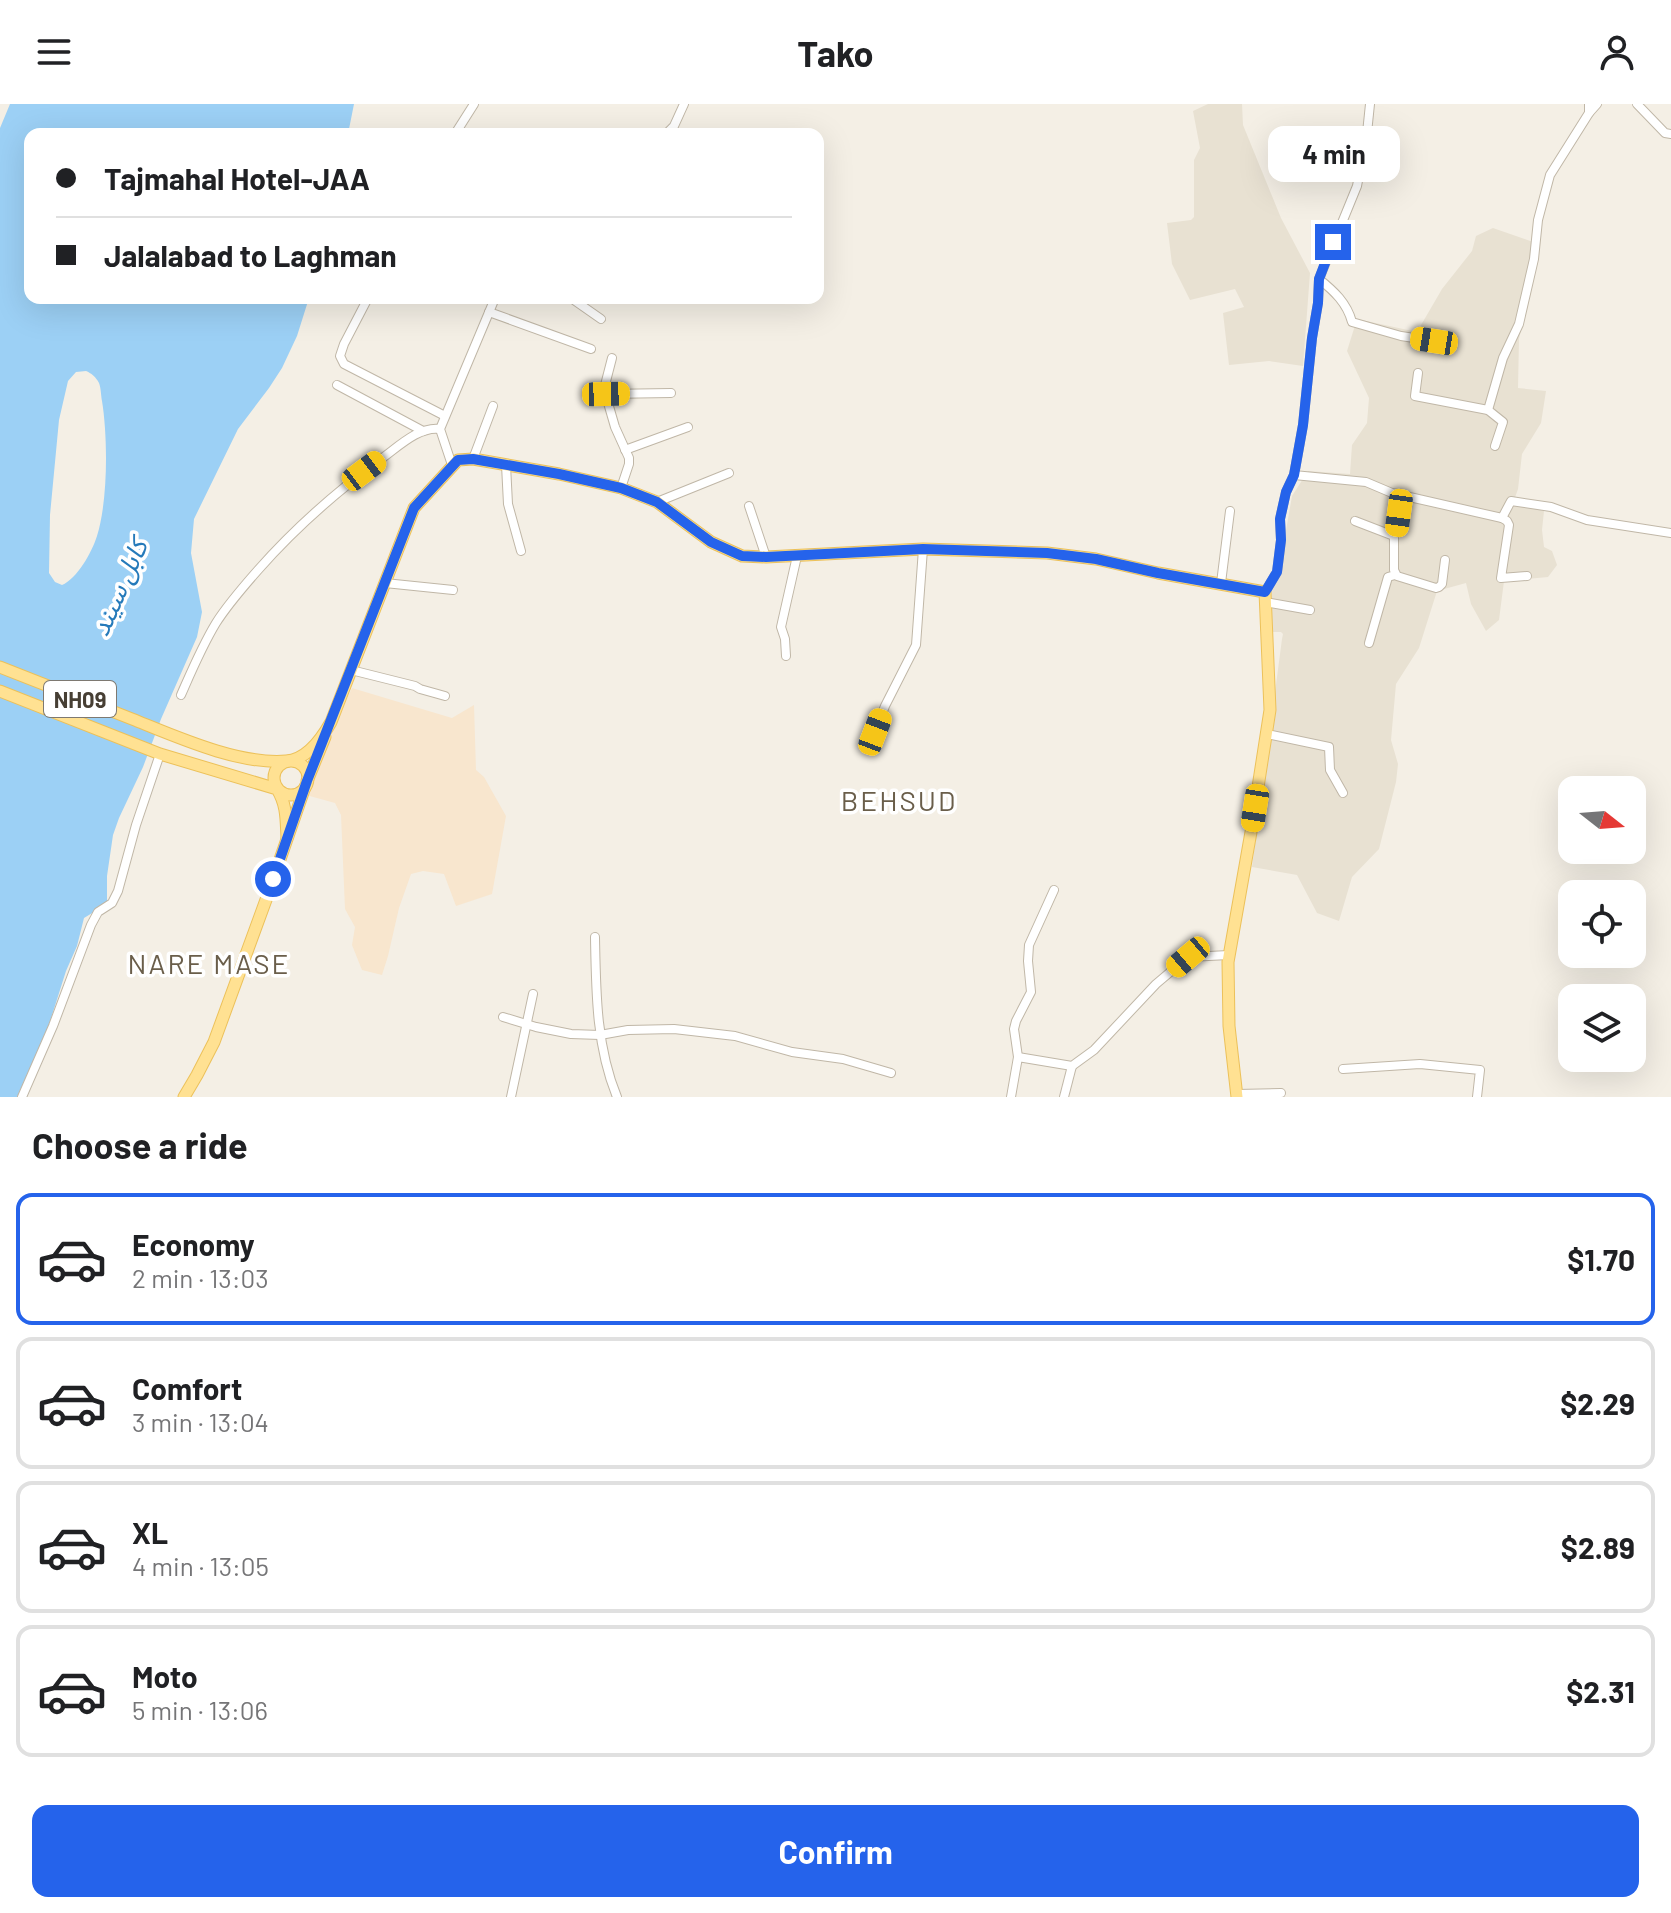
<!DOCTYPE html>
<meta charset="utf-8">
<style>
body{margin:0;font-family:Barlow,"Noto Sans Arabic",sans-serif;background:#f2f2f2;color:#202124;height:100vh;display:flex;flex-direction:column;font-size:30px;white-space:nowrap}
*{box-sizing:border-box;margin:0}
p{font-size:26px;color:#757577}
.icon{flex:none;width:44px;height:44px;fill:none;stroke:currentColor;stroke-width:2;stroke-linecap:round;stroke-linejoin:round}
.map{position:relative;height:993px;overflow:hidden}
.details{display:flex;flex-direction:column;background:#fff;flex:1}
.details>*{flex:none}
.top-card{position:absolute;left:24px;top:24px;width:800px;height:176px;border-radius:16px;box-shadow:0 8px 32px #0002;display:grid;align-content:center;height:176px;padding:0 32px;background:#fff}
.needle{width:52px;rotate:107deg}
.controls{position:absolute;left:1558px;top:672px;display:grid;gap:16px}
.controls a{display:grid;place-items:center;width:88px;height:88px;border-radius:16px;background:#fff;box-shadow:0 8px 32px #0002;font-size:40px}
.end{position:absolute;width:36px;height:36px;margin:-18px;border:10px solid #2563eb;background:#fff;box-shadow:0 0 0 4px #fff}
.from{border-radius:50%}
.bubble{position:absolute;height:56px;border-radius:16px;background:#fff;box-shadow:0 8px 32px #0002;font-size:26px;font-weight:700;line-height:56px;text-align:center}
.car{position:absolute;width:24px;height:48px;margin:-24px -12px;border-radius:10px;box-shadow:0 0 6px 2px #0007;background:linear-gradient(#f5c518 24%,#345 0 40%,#f5c518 0 76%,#345 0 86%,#f5c518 0)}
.top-card b{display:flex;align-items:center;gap:28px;height:76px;font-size:30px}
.top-card b+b{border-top:2px solid #e0e0e0}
.top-card i{width:20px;height:20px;background:#202124}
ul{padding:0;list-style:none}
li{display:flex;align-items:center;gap:24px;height:132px;margin:0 16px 12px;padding:0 16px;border:4px solid #e0e0e0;border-radius:16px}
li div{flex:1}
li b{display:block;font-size:30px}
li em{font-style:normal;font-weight:700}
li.current{border-color:#2563eb}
li>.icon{width:72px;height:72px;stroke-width:1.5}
h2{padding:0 32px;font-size:36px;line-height:96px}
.action{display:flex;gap:16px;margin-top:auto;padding:16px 32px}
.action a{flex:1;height:92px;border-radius:16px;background:#2563eb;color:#fff;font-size:32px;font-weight:700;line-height:92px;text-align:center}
header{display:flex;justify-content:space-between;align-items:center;height:104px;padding:0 32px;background:#fff;font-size:36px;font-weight:700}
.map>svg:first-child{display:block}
.residential{fill:#e8e1d2}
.commercial{fill:#f8e6ce}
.water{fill:#9cd0f5;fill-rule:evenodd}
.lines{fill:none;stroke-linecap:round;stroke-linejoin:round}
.minor-casing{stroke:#c0b7a7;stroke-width:10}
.major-casing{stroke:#ecc15a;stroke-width:13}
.minor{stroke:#fff;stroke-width:8}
.major{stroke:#ffe192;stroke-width:11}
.route{stroke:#2563eb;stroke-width:10}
.labels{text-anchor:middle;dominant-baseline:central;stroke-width:7;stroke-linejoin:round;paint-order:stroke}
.shield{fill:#fff;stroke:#7e7971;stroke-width:2}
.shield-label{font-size:22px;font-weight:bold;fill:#473f34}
.water-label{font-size:26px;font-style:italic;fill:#257aba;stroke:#fff}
.quarter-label{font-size:28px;letter-spacing:2px;fill:#6a5e4a;stroke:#fff}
</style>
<header><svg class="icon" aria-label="menu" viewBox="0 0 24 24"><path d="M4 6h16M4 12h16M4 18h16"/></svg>Tako<svg class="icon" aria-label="person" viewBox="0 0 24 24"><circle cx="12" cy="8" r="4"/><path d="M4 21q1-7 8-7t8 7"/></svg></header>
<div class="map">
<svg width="1671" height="993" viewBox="0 0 1671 993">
<rect width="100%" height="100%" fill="#f4efe5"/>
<g class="residential">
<polygon points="1208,0 1242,0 1243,21 1281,114 1310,169 1303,262 1269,257 1229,261 1223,209 1244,203 1235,185 1190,196 1172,160 1167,119 1191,116 1194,113 1194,56 1200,44 1193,7"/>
<polygon points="1493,124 1533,138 1538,155 1519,235 1518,284 1546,287 1541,319 1522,350 1518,385 1513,399 1544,407 1542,426 1544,443 1552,447 1557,461 1548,473 1504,477 1499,516 1486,527 1471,500 1466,479 1437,487 1419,544 1396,580 1391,636 1398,660 1396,678 1379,745 1352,773 1339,817 1317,809 1297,771 1252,763 1282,535 1283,530 1281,528 1268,528 1270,487 1277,478 1292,392 1308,367 1350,370 1352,341 1367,319 1369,294 1347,247 1357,215 1417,228 1442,185 1472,147 1476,132"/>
</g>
<polygon class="commercial" points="352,584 452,614 474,601 476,666 484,673 506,712 492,790 456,802 444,770 423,767 411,770 399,804 388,852 382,871 362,866 352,841 355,823 345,805 341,711 335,699 306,691 321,650"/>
<path class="water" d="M10,0H354L348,30H30V194H309L297,232L282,264L269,284L238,325L194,415L191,449L202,508L197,533L161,615L143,663L119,714L113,731L107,772V800L84,814L77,842L66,867L47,927L17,993H0V24ZM86,267C91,269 96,273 99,279C101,284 101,292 102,297C108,334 108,397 97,432C92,448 77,475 62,481L55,478L49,469L50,411L59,316L68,277L76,268Z"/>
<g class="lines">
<defs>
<g id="minor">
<polyline points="1589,0 1589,9 1597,0"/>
<polyline points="1637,0 1665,29 1671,30"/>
<polyline points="455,30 474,0"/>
<polyline points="666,30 674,22 684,0"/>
<path d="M1319,175C1334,187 1347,199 1352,218L1401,232L1434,237"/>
<polyline points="368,194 344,240 340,252 344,260 445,312"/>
<polyline points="571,194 601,215"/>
<polyline points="489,208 591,245"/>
<polyline points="612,254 604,285 615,323 629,354 629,360 621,384"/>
<polyline points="1418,269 1415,292 1488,306 1503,318 1495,342"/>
<polyline points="337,281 423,327"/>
<polyline points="606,290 671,289"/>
<polyline points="1488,306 1503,254 1519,220 1534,155 1538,116 1550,71 1589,9"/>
<polyline points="625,346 688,323"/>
<polyline points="473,355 493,302"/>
<polyline points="452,361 440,325 495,194"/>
<polyline points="506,361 508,400 521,447"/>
<polyline points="1294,371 1366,378 1392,389 1502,414 1511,397 1551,403 1587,416 1671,429"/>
<polyline points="657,398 729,369"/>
<polyline points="749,402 766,453"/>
<polyline points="1502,414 1507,417 1509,421 1501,474 1527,472"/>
<polyline points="1355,417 1394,432 1397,427 1402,391"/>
<polyline points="1394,432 1394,466 1397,472 1436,484 1439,483 1442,480 1445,456"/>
<polyline points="385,479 453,486"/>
<polyline points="1221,479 1230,407"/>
<polyline points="1265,488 1277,468 1281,436 1280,415 1286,388 1294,371 1303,321 1312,234 1318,199 1319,175 1357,82 1367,29 1370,0"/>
<polyline points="1265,498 1310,506"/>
<polyline points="1369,539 1388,473 1395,471"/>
<polyline points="786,552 785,535 781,523 797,452"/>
<polyline points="351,566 415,582 420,585 445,592"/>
<path d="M181,591C192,566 202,542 216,519C228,500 243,483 258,466C295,424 336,388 381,355C398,343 419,322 440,325"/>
<polyline points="875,628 885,602 916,541 923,445"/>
<polyline points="1267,630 1329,643 1330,666 1343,689"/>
<path d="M595,833C596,887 596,942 617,993"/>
<polyline points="503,913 536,923 571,930 600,931 628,926 674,925 735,932 792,948 843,955 891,969"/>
<polyline points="1018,953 1014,925 1016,917 1031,888 1028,857 1029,841 1054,786"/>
<polyline points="1343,965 1420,960 1480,966 1477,993"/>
<polyline points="1237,990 1281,989"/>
<polyline points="22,993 53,922 91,821 98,808 112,799 118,787 136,721 160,650"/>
<polyline points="511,993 533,890"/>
<polyline points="1011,993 1018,953 1072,962 1094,946 1156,880 1188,853 1229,851"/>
<polyline points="1064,993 1072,962"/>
</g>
<g id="major">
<path d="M0,563C44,580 88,598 132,615C177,633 239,661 286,657C307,656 322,634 331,618L414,404L458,356L473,355L559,370L621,384L657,398L711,438L742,452L766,453L923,445L1047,449L1096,455L1158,469L1265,488L1270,606L1251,728L1228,858L1229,922L1237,993"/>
<path d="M0,587L160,650L277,685C287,701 286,716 287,734"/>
<circle cx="291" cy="674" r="17"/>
<polyline points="307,677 325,633"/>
<polyline points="184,993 197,971 214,938 267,793 305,683"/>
</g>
</defs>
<use href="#minor" class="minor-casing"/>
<use href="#major" class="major-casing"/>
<use href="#minor" class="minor"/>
<use href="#major" class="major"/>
</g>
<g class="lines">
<polyline class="route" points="273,775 307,677 414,404 458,356 473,355 559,370 621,384 657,398 711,438 742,452 766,453 923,445 1047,449 1096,455 1158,469 1265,488 1277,468 1281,436 1280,415 1286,388 1294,371 1303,321 1312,234 1318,199 1319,175 1333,138"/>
</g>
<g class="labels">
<rect class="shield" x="44" y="577" width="72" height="36" rx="6"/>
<g class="shield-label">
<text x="80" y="595">NH09</text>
</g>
<g class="water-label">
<text transform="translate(118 483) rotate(-66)">کابل سيند</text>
</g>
<g class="quarter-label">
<text x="899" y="696">BEHSUD</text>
<text x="209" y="859">NARE MASE</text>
</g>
</g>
</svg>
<div class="controls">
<a><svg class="needle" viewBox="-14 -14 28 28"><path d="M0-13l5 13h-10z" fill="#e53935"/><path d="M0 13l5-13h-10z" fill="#757577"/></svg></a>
<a><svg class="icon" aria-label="locate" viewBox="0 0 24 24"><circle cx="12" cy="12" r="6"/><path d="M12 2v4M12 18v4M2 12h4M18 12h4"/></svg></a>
<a><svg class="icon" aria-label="layers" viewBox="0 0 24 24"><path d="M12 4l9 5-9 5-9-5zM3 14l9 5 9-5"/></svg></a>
</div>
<i class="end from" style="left:273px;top:775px"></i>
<i class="end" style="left:1333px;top:138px"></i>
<div class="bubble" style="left:1268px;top:22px;width:132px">4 min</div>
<i class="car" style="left:1434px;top:237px;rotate:279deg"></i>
<i class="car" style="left:606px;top:290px;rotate:89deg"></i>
<i class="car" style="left:364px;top:367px;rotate:53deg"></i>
<i class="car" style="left:1399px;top:409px;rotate:188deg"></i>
<i class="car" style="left:875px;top:628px;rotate:21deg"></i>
<i class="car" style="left:1255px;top:704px;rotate:189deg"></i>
<i class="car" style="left:1188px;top:853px;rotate:230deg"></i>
<div class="top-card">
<b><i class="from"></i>Tajmahal Hotel-JAA</b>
<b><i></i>Jalalabad to Laghman</b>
</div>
</div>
<section class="details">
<h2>Choose a ride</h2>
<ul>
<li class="current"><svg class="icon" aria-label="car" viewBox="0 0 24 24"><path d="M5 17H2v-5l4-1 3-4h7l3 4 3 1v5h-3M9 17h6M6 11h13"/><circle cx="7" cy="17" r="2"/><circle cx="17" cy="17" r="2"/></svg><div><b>Economy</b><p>2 min · 13:03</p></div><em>$1.70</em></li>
<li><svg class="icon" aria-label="car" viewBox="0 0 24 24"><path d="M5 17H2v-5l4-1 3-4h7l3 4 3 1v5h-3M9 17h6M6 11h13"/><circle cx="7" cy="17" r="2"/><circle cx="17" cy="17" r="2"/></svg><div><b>Comfort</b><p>3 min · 13:04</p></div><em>$2.29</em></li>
<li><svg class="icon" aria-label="car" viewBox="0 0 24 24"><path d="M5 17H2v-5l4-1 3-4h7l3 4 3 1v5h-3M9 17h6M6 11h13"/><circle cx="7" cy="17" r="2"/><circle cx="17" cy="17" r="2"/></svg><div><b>XL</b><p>4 min · 13:05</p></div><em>$2.89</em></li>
<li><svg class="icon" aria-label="car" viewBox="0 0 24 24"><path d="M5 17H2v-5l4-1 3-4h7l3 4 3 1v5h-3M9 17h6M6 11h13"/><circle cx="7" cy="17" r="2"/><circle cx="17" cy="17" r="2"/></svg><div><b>Moto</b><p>5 min · 13:06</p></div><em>$2.31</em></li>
</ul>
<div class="action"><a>Confirm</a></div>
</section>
